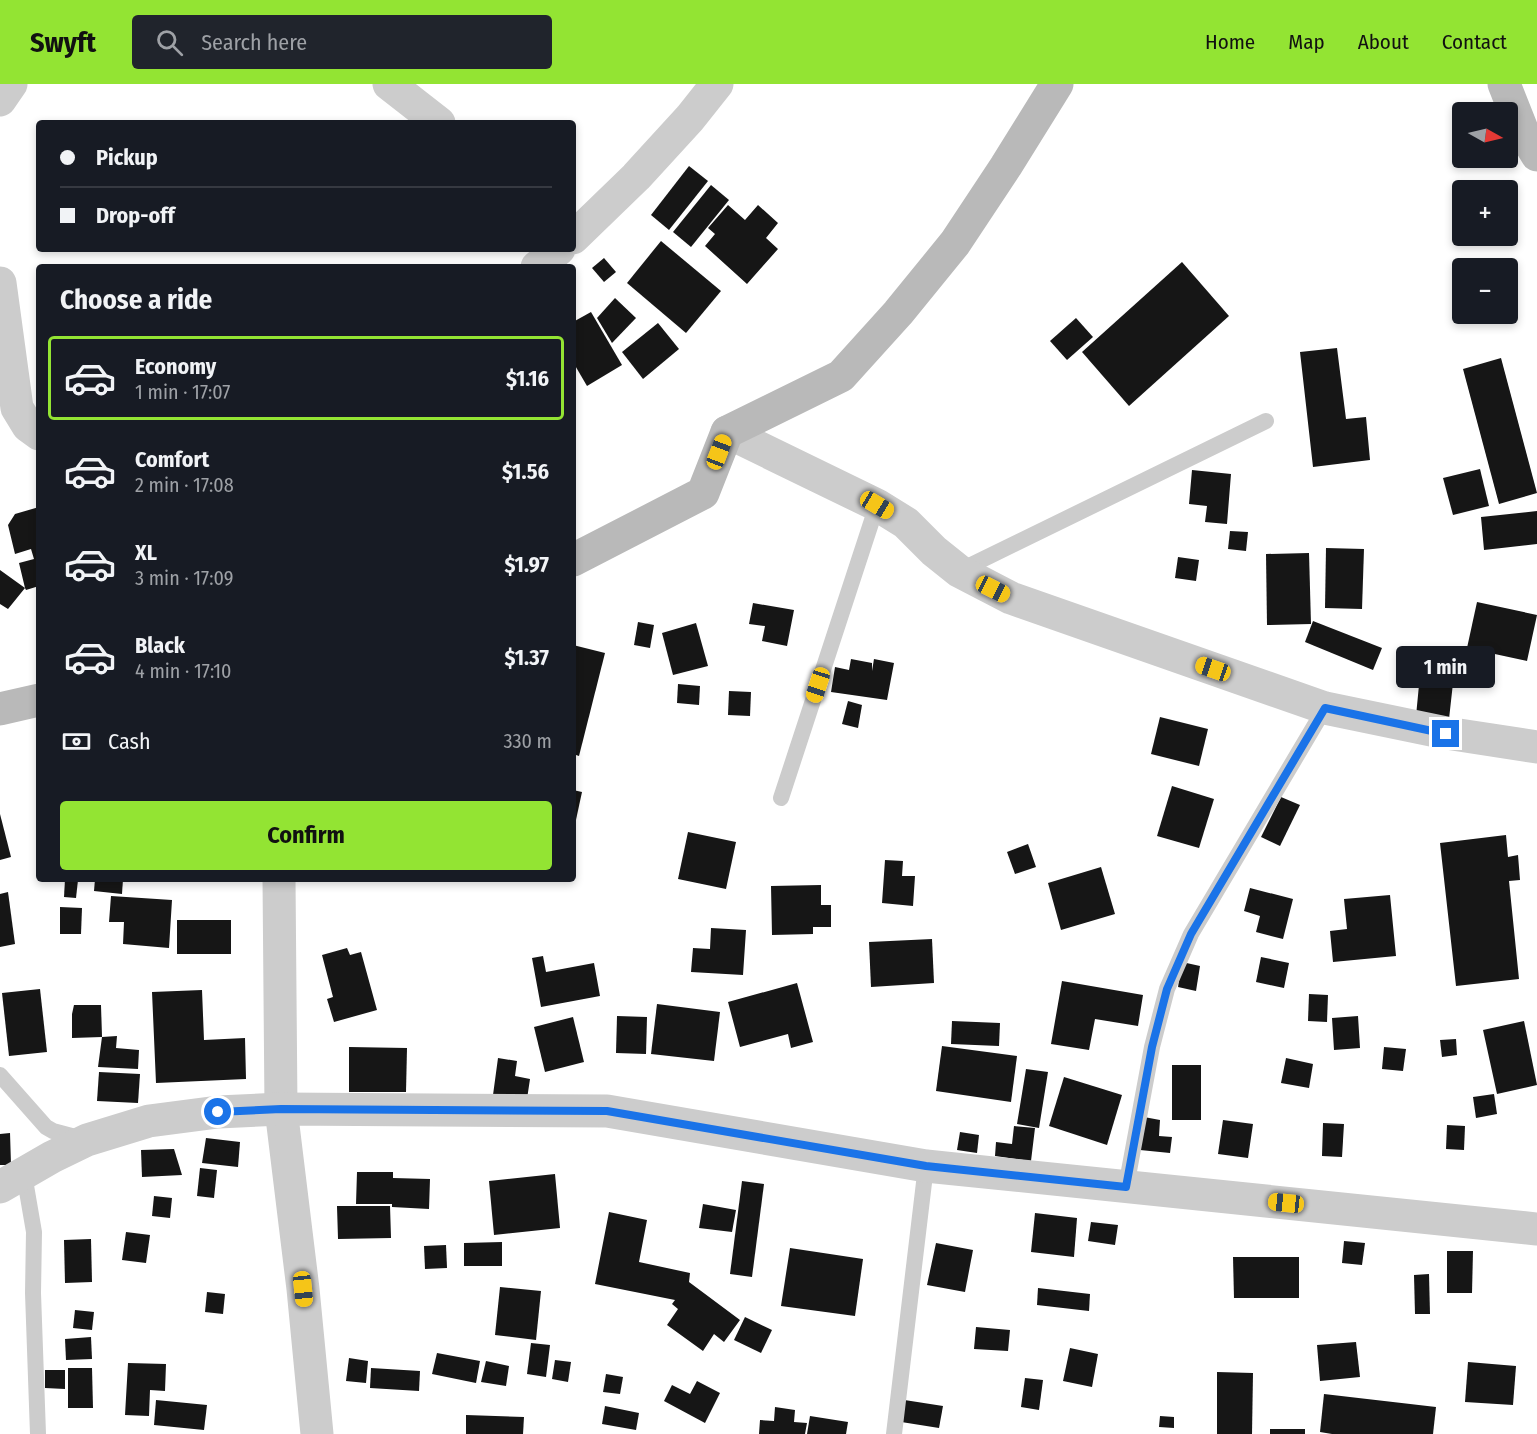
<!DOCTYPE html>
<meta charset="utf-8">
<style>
body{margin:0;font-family:"Fira Sans Condensed",sans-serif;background:#20242c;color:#f1f3f6;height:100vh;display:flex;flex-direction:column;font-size:22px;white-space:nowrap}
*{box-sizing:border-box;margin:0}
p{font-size:20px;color:#9ea1a6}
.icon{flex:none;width:33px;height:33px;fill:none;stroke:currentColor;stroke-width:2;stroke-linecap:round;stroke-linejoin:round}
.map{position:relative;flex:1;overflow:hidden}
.panel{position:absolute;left:36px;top:180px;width:540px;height:618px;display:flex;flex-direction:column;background:#171b24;border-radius:6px;box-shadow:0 3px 9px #0003}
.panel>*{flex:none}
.banner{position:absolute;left:36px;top:36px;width:540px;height:132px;border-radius:6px;box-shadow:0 3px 9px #0003;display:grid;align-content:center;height:132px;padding:0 24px;background:#171b24}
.needle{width:39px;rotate:98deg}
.tools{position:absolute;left:1452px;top:18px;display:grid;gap:12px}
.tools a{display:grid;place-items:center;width:66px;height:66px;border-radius:6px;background:#171b24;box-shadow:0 3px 9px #0003;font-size:30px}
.end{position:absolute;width:27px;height:27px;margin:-14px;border:8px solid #1a73e8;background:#fff;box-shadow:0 0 0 3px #fff}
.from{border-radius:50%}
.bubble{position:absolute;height:42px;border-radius:6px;background:#171b24;box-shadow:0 3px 9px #0003;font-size:20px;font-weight:700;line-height:42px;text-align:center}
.car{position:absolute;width:18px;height:36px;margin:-18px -9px;border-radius:8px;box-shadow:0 0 4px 2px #0007;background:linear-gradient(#f5c518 24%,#345 0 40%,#f5c518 0 76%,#345 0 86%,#f5c518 0)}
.banner b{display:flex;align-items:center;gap:21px;height:57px;font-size:22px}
.banner b+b{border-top:2px solid #363941}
.banner i{width:15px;height:15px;background:#f1f3f6}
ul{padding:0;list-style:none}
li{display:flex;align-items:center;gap:18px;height:84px;margin:0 12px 9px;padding:0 12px;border:3px solid transparent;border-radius:6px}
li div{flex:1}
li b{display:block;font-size:22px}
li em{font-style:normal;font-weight:700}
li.on{border-color:#93e433}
li>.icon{width:54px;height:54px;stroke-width:1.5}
h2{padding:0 24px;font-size:27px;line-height:72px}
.pay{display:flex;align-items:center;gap:15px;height:66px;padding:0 24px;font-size:22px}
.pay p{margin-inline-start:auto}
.primary-button{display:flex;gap:12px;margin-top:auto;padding:12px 24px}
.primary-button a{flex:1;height:69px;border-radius:6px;background:#93e433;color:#111;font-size:24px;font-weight:700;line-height:69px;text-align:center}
header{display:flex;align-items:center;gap:36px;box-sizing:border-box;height:84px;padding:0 30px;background:#93e433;color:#111}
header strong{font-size:28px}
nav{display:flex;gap:33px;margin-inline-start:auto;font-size:21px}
.search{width:420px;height:54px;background:#20242c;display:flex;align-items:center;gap:15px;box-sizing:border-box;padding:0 21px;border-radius:6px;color:#9ea1a6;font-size:22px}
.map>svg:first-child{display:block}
.building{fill:#161616}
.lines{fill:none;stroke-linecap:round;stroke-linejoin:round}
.lane{stroke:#ccc;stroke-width:16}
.street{stroke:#ccc;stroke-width:33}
.secondary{stroke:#b9b9b9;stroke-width:33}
.route{stroke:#1a73e8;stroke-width:8}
</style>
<header>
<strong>Swyft</strong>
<div class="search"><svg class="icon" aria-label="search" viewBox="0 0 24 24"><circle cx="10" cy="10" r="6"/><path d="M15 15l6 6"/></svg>Search here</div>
<nav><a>Home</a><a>Map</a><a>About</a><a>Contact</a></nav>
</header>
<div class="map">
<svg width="1537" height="1350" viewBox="0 0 1537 1350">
<rect width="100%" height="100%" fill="#fff"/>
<g class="building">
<polygon points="689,82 708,97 669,146 651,131"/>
<polygon points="711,101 729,116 691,163 673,148"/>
<polygon points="728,121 745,136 758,121 778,139 766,154 778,165 747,200 705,162 715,150 708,144"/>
<polygon points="661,157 721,207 686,249 627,199"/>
<polygon points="604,174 616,188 604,198 592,184"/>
<polygon points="1182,178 1229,232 1129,322 1082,268"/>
<polygon points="615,214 636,234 612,259 597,234"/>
<polygon points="591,228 622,281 587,302 573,278 573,238"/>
<polygon points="1076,234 1093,253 1067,276 1050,257"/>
<polygon points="658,239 679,265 643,295 622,268"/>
<polygon points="1337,264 1346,335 1366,333 1370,376 1313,383 1300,268"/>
<polygon points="1501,274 1537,409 1499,420 1463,285"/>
<polygon points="1480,385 1489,422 1453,431 1443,394"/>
<polygon points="1192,386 1231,390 1227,440 1205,438 1207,422 1189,420"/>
<polygon points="39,423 39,502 26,506 25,504 8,525 0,520 0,486 25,504 19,479 34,475 31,465 15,470 8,441 15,430"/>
<polygon points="1537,427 1537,460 1484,466 1481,433"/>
<polygon points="1230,447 1248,448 1246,467 1228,465"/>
<polygon points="1326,464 1364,465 1362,525 1325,524"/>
<polygon points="1309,469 1311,540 1267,541 1266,470"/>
<polygon points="1178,473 1199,476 1196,497 1175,494"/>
<polygon points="1477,518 1537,531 1527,577 1467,564"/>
<polygon points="753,519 794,526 787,562 762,557 765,542 749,540"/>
<polygon points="1313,537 1382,564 1373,586 1305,558"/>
<polygon points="638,538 654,541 650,564 634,561"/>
<polygon points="696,539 708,582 673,591 662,549"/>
<polygon points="573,561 605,569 579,672 573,670"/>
<polygon points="851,575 872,579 872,587 874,575 894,579 887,616 831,608 835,583 849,586"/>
<polygon points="1428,588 1454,590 1449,635 1416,632 1419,601 1427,602"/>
<polygon points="678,600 700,602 699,621 677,619"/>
<polygon points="729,607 751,608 750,632 728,631"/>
<polygon points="848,617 862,621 858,644 842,640"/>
<polygon points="1160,633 1208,645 1199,682 1151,670"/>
<polygon points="1172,702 1214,715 1199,764 1157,752"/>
<polygon points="573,706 582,708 574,745 573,745"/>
<polygon points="1281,713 1300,721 1280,762 1261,753"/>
<polygon points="0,730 11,773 0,776"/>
<polygon points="688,748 736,758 726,805 678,795"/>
<polygon points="1506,751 1508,773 1518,771 1520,796 1509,797 1519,895 1456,902 1440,759"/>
<polygon points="1028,760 1036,783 1015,790 1007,768"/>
<polygon points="885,776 903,777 902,792 915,792 913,822 882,819"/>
<polygon points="1101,783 1115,830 1061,846 1048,799"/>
<polygon points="65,795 78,796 76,814 64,813"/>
<polygon points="95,795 123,795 122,810 94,807"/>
<polygon points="821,801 821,821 831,821 831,843 813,843 813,850 772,851 771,802"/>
<polygon points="1250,804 1293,815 1283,855 1256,848 1260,832 1244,827"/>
<polygon points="8,808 15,860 0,863 0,810"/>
<polygon points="1390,811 1396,872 1333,878 1330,847 1347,845 1344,815"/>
<polygon points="111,812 172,816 169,864 123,860 124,838 109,838"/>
<polygon points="60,823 82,824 81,850 60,850"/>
<rect x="177" y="836" width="54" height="34"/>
<polygon points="711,844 746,846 743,891 691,888 693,864 710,865"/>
<polygon points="932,855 934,899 871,903 869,858"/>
<polygon points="347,864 350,871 361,868 377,926 334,938 327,915 333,913 322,871"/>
<polygon points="543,872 546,888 594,879 600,912 541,923 532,874"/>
<polygon points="1261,873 1289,879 1284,904 1256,898"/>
<polygon points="1182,878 1200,882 1196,907 1178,903"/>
<polygon points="1062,897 1143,911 1138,942 1095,935 1089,966 1051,960"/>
<polygon points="797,899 813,958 791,964 788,950 740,963 728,918"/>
<polygon points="40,905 47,968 9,972 2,909"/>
<polygon points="202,906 204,956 245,954 246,995 156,999 152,908"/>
<polygon points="1309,910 1328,911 1327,938 1308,937"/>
<polygon points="657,920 720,928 714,977 651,970"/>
<polygon points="74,921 101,921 102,953 72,954 72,930"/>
<polygon points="617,932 647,933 646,970 616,969"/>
<polygon points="1358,932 1360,964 1334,966 1332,934"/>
<polygon points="573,933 584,978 545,988 534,943"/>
<polygon points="952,937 1000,939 999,962 951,960"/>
<polygon points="1524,937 1537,1001 1497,1010 1483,946"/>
<polygon points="117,952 116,964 139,966 138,985 98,983 102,953"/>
<polygon points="1456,955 1457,971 1442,973 1440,956"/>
<polygon points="942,962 1017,972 1011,1018 936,1007"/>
<polygon points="349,963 407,964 406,1008 349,1008"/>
<polygon points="1384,963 1406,965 1403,987 1382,985"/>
<polygon points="498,974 517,977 515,992 530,995 527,1015 493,1011"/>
<polygon points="1286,974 1313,980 1309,1004 1281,999"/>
<rect x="1172" y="981" width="29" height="55"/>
<polygon points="1026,985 1048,988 1039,1044 1017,1040"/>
<polygon points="99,988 140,990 138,1019 97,1017"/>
<polygon points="1064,993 1122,1011 1107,1061 1049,1042"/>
<polygon points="1494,1010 1497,1030 1476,1034 1473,1013"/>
<polygon points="1144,1033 1160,1036 1159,1052 1172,1053 1170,1069 1140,1066"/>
<polygon points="1223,1036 1253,1040 1248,1074 1218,1070"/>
<polygon points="1323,1039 1344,1040 1342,1073 1322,1072"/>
<polygon points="1447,1041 1465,1042 1464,1066 1446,1065"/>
<polygon points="1014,1042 1035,1044 1031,1077 995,1072 996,1058 1012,1060"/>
<polygon points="960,1048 979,1051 977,1069 957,1066"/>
<polygon points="10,1049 11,1081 0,1081 0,1050"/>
<polygon points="206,1054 240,1058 238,1083 202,1079"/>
<polygon points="174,1065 182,1091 142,1093 141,1066"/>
<polygon points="200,1084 217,1086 214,1114 197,1112"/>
<polygon points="357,1088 393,1088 393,1094 430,1095 429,1125 392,1123 392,1120 356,1120"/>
<polygon points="555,1090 560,1144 494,1151 489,1097"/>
<polygon points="742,1097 764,1100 752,1193 730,1190"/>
<polygon points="154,1112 172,1114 170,1134 152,1132"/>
<polygon points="703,1120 736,1126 732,1148 699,1144"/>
<polygon points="337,1122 390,1122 391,1154 338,1155"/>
<polygon points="609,1128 647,1136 639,1178 690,1189 689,1198 740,1236 724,1258 714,1250 703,1267 667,1241 678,1225 672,1220 675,1216 595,1200"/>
<polygon points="1035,1129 1077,1134 1074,1173 1031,1168"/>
<polygon points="1091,1138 1118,1141 1115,1161 1088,1157"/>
<polygon points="126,1148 150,1151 146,1179 122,1176"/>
<polygon points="91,1155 92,1198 65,1199 64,1156"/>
<polygon points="1344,1157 1365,1159 1362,1181 1342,1179"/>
<polygon points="502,1158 502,1182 464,1182 464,1159"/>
<polygon points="936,1159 973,1166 965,1208 927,1201"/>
<polygon points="446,1161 447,1184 425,1185 424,1162"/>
<polygon points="790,1164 863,1175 855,1232 781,1222"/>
<polygon points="1447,1167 1473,1167 1472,1209 1447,1209"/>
<polygon points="1233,1173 1299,1173 1299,1214 1234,1214"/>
<polygon points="1429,1190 1430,1230 1415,1230 1414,1191"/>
<polygon points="500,1203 541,1207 536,1256 495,1251"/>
<polygon points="1038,1204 1090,1210 1089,1227 1037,1221"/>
<polygon points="207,1208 225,1210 223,1230 205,1228"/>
<polygon points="75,1226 94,1228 92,1246 73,1244"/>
<polygon points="745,1233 772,1246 761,1269 734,1256"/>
<polygon points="976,1243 1010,1246 1008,1267 974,1265"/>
<polygon points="91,1253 92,1275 66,1276 65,1255"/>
<polygon points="1356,1258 1360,1293 1320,1297 1317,1261"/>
<polygon points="531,1259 550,1261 546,1293 527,1290"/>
<polygon points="1070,1264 1098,1270 1092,1303 1063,1297"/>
<polygon points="437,1269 480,1277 476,1299 432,1290"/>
<polygon points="349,1274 368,1277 366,1299 346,1297"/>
<polygon points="555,1276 571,1278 568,1298 552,1295"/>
<polygon points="486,1277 509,1282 506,1302 481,1298"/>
<polygon points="1468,1278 1516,1282 1513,1321 1465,1318"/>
<polygon points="128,1279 166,1280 165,1307 150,1306 149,1332 125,1331"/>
<polygon points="68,1284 92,1284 93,1324 68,1324"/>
<polygon points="371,1284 420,1287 419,1307 370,1304"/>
<polygon points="45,1286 65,1286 65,1305 45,1304"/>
<polygon points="1217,1288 1253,1289 1252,1350 1217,1350"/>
<polygon points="606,1290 623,1293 620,1310 603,1308"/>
<polygon points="1025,1294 1043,1296 1039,1326 1021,1323"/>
<polygon points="697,1297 720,1309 705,1339 664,1317 672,1301 690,1310"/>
<polygon points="1324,1310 1436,1323 1433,1350 1332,1350 1320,1348"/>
<polygon points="898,1315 943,1322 939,1344 895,1337"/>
<polygon points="156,1316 207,1321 204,1346 154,1341"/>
<polygon points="605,1322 639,1329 636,1346 602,1340"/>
<polygon points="775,1323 795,1326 794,1338 807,1339 805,1350 759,1350 760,1336 774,1337"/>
<polygon points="466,1331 524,1333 523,1350 466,1350"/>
<polygon points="810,1332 848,1338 846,1350 807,1350"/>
<polygon points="1160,1332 1174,1333 1174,1344 1159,1343"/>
<rect x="1270" y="1345" width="35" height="5"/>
</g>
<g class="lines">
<g class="lane">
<polyline points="959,487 1266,337"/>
<polyline points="781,714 877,421"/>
<polyline points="0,991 46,1043 53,1047 83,1055"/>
<polyline points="24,1090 34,1148 33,1209 38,1350"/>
<polyline points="1126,1103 1152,963 1167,905 1191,850 1325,624"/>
<polyline points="894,1350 926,1082"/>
</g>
<g class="street">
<polyline points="389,0 439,39"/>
<polyline points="0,16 11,0"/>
<polyline points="573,154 636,93 690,34 717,0"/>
<polyline points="537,183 559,165"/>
<polyline points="0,199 17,324 28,342 39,350"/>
<polyline points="727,348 877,421 906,439 934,467 959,487 1011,514 1325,624 1446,649 1537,663"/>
<polyline points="279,795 281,1025 303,1205 317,1350"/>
<polyline points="0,1103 52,1073 87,1056 149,1037 218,1028 281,1025 607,1027 926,1082 1537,1145"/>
</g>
<g class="secondary">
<polyline points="1504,0 1523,48 1537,71"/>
<polyline points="573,476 703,409 727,348 841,292 898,229 955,159 1006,82 1057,0"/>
<polyline points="0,625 39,616"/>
</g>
</g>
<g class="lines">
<polyline class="route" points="218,1028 281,1025 607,1027 926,1082 1126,1103 1152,963 1167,905 1191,850 1325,624 1446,650"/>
</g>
</svg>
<div class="tools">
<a><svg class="needle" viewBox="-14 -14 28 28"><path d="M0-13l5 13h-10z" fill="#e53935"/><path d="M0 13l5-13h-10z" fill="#9ea1a6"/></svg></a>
<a>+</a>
<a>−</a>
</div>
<i class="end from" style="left:218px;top:1028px"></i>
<i class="end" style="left:1446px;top:650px"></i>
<div class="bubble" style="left:1396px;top:562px;width:99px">1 min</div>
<i class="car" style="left:719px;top:368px;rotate:21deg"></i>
<i class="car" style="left:877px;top:421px;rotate:121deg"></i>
<i class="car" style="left:993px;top:505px;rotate:117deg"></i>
<i class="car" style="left:1213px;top:585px;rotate:289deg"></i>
<i class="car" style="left:818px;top:601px;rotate:198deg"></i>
<i class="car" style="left:1286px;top:1119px;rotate:276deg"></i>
<i class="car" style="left:303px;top:1205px;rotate:174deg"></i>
<div class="banner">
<b><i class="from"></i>Pickup</b>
<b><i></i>Drop-off</b>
</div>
<section class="panel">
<h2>Choose a ride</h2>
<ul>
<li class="on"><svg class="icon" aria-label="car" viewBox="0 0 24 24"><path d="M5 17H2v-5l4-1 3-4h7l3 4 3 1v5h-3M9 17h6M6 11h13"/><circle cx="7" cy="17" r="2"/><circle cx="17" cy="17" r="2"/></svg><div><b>Economy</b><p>1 min · 17:07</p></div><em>$1.16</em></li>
<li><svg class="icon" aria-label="car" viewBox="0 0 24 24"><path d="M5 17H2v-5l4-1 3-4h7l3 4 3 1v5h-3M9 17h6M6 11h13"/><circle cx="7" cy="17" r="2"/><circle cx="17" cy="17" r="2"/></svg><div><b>Comfort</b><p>2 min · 17:08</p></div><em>$1.56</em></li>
<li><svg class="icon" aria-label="car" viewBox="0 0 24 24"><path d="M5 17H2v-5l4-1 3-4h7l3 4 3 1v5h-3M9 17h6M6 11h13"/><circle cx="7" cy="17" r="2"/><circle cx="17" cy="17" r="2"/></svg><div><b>XL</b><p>3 min · 17:09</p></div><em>$1.97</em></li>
<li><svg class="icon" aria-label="car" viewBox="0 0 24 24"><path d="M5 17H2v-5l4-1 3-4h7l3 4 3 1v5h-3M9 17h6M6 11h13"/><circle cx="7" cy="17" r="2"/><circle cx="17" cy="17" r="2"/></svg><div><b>Black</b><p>4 min · 17:10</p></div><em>$1.37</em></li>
</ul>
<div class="pay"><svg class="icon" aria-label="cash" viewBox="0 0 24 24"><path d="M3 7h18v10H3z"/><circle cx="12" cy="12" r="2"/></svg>Cash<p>330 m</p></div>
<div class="primary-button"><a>Confirm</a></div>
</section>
</div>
